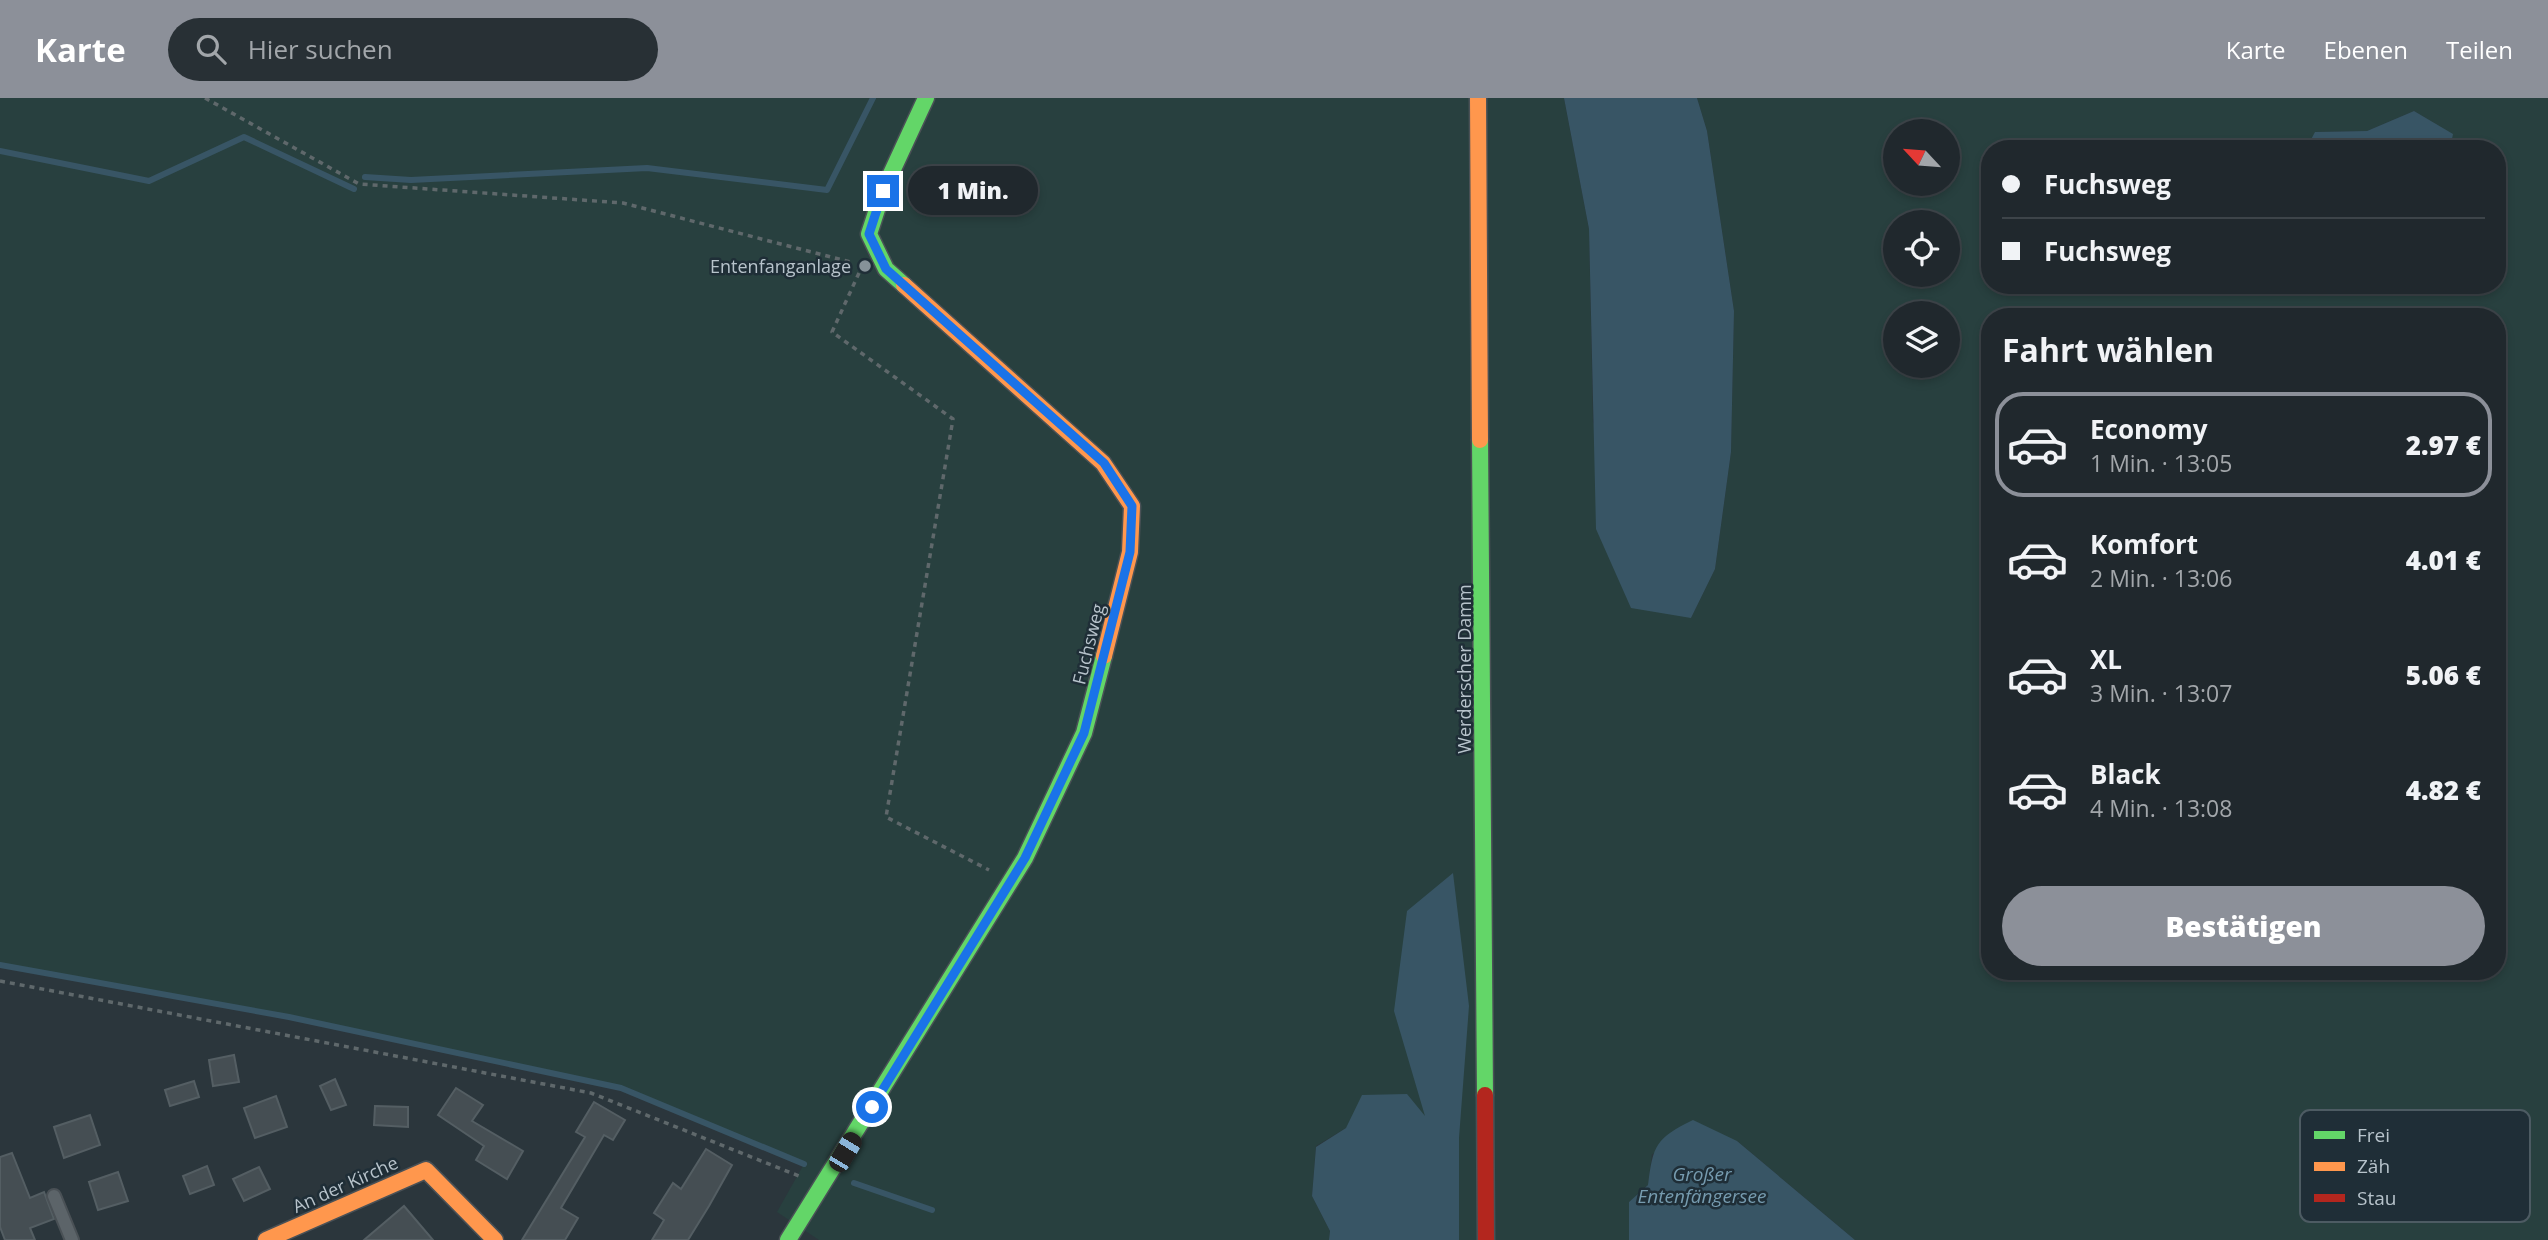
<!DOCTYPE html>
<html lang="de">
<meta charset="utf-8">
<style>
body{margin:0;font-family:"Open Sans",sans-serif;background:#283035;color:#f1f3f6;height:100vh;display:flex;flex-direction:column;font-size:26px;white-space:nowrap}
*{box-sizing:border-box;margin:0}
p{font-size:23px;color:#a2a6aa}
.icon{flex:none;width:38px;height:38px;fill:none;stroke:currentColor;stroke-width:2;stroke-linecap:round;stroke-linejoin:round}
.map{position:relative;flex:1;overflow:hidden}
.details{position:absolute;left:1981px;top:210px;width:525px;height:672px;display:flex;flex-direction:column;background:#20282d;border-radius:28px;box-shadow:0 4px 10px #0003,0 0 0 2px #3d4449}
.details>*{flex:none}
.guide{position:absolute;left:1981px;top:42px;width:525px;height:154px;border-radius:28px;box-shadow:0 4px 10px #0003,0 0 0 2px #3d4449;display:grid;align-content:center;height:154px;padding:0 21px;background:#20282d}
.needle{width:46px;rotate:296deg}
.fabs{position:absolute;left:1883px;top:21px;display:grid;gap:14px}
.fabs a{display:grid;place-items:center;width:77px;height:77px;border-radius:50%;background:#20282d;box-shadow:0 4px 10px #0003,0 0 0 2px #3d4449;font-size:35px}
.end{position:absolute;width:32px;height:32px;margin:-16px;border:9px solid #1a73e8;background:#fff;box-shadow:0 0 0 4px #fff}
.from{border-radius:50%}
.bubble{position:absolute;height:49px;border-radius:24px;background:#20282d;box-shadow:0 4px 10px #0003,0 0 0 2px #3d4449;font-size:23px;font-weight:800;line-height:49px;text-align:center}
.car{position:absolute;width:21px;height:42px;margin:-21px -10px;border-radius:9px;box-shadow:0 0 5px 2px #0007;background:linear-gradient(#222 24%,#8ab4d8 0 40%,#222 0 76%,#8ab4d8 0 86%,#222 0)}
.guide b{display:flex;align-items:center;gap:24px;height:66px;font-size:26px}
.guide b+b{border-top:2px solid #3d4449}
.guide i{width:18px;height:18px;background:#f1f3f6}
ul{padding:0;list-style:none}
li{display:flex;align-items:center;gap:21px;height:105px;margin:0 14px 10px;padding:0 7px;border:4px solid transparent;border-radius:28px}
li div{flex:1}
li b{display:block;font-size:26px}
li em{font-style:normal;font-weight:800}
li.active{border-color:#8c9099}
li>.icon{width:63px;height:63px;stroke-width:1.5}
h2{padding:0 21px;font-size:32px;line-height:84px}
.primary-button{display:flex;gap:14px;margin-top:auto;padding:14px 21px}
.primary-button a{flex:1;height:80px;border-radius:42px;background:#8c9099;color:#fff;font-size:28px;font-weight:800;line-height:80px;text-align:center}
header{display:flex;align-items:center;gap:42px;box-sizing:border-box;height:98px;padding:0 35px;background:#8c9099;color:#fff}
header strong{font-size:33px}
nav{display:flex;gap:38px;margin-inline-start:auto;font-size:24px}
.search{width:490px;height:63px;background:#283035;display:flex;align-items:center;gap:18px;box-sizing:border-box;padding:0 24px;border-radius:38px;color:#a2a6aa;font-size:26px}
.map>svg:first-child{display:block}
.green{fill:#28403f;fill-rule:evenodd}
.water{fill:#385565}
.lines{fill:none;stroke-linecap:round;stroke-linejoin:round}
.stream{stroke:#385565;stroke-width:6}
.building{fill:#454e53;stroke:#545e63;stroke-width:2}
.lane-casing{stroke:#4a5156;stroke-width:16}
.fast-casing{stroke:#4a5156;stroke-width:19}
.slow-casing{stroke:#4a5156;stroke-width:19}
.jam-casing{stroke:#4a5156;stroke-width:19}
.path{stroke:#5f686b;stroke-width:3.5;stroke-dasharray:5 5;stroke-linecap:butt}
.lane{stroke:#5c6469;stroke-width:12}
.fast{stroke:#63d668;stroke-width:16}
.slow{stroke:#ff974d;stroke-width:16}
.jam{stroke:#b3261e;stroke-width:16}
.route{stroke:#1a73e8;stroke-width:9}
.poi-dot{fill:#869299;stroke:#1f2e37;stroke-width:2.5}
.labels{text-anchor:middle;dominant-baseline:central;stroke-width:5;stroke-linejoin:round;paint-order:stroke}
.poi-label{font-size:18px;fill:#b7c3cb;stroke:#1f2e37;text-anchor:end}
.street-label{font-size:18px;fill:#b7c3cb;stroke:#1f2e37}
.water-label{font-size:19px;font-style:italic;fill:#769baf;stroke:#1f2e37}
.key{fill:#1f2e37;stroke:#4d5b63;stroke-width:2}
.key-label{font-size:19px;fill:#b7c3cb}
</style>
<header>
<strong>Karte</strong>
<div class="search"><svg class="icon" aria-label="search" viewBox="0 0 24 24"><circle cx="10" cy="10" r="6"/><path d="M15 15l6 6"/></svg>Hier suchen</div>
<nav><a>Karte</a><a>Ebenen</a><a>Teilen</a></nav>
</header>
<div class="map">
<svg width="2548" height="1142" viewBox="0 0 2548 1142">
<rect width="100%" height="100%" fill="#2b363c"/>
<path class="green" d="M0,0H1564L1589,131L1593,324L1691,520L1715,471L1731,354L1734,213L1707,33L1697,0H2548V1142H1855L1737,1043L1652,1056L1648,1087L1629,1104V1142H1459V1040L1426,1021L1346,1030L1316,1048L1312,1098L1330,1133L1329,1142H819L777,1114L804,1066L621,990L289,919L0,867ZM2414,13L2452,36L2450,51H2497V187H1990V51H2306L2316,34L2367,33ZM1895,33H1948V86H1895ZM1895,124H1948V177H1895ZM1895,215H1948V268H1895ZM1990,219H2497V873H1990Z"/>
<g class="water">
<polygon points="1564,0 1697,0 1707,33 1734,213 1731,354 1715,471 1691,520 1631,510 1596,431 1589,131"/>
<polygon points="2414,13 2453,36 2450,51 2306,51 2315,34 2367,33"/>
<polygon points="1453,775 1469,908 1459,1040 1459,1142 1329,1142 1330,1133 1312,1098 1316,1049 1346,1030 1362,997 1407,996 1425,1018 1394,913 1407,813"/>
<path d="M1693,1022L1737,1043L1855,1142H1629V1104L1648,1087C1653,1047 1656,1040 1693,1022Z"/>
</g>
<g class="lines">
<g class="stream">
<polyline points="0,53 149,83 244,39 354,91"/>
<polyline points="365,79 411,82 647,70 827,92 873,0"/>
<polyline points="0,867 289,919 621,990 804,1066"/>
<polyline points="854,1085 932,1112"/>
</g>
</g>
<g class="building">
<polygon points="234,957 239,984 213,988 209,962"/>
<polygon points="335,981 346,1007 331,1012 320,988"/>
<polygon points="194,983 199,999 170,1008 165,992"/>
<polygon points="456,990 483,1007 472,1023 523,1053 507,1081 476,1062 484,1048 438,1017"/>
<polygon points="276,998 287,1029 255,1040 244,1010"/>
<polygon points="594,1004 625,1022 613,1042 604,1037 561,1110 578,1120 565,1142 522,1142 585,1039 576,1034"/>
<polygon points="375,1008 408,1009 408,1029 374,1027"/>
<polygon points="90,1017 100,1047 64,1060 54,1029"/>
<polygon points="706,1051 732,1067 709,1108 688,1142 652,1142 664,1122 654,1115 673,1085 681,1091"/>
<polygon points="12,1055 30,1100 44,1094 54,1121 30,1130 35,1142 5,1142 0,1129 0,1059"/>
<polygon points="207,1068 214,1087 190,1096 183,1078"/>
<polygon points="259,1069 270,1091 244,1103 233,1081"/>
<polygon points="118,1074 128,1103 98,1112 89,1084"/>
<polygon points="404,1108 433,1142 364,1142"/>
</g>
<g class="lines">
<defs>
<polyline id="lane" points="54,1098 72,1142"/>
<g id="fast">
<polyline points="904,187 886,171 869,136 883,93 926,0"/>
<polyline points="1480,342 1485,997"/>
<polyline points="788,1142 1025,760 1084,635 1104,558"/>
</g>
<g id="slow">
<polyline points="1478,0 1480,342"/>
<polyline points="904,187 1103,365 1132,408 1130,454 1104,558"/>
<polyline points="266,1142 426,1072 495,1142"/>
</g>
<polyline id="jam" points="1485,997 1486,1142"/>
</defs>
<use href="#lane" class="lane-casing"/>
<use href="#fast" class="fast-casing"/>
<use href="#slow" class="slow-casing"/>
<use href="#jam" class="jam-casing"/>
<g class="path">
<polyline points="205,0 359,86 623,105 854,165"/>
<polyline points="859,175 832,234 953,321 886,719 989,772"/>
<polyline points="0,883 591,995 799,1078"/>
</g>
<use href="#lane" class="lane"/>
<use href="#fast" class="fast"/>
<use href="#slow" class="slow"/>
<use href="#jam" class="jam"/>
</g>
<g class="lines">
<polyline class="route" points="872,1009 1025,760 1084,635 1130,454 1132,408 1104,365 886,171 869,136 883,93"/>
</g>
<circle class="poi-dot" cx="865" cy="168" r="7"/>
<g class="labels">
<g class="poi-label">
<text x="851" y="168">Entenfanganlage</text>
</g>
<g class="street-label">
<text transform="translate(1088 546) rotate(-76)">Fuchsweg</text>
<text transform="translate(1464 571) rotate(-90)">Werderscher Damm</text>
<text transform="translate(345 1086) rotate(-24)">An der Kirche</text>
</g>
<g class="water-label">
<text x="1702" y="1076">Großer<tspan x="1702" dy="22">Entenfängersee</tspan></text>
</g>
</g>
<rect x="2300" y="1012" width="230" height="112" rx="10" class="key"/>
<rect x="2314" y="1033" width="31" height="8" fill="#63d668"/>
<rect x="2314" y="1064" width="31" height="9" fill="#ff974d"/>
<rect x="2314" y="1096" width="31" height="8" fill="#b3261e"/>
<g class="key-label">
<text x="2357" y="1044">Frei</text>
<text x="2357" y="1075">Zäh</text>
<text x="2357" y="1107">Stau</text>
</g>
</svg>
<div class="fabs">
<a><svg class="needle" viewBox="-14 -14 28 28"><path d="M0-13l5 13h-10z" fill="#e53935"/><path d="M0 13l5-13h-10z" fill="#a2a6aa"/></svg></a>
<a><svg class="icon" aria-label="locate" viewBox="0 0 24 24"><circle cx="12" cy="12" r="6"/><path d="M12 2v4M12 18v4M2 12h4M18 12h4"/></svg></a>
<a><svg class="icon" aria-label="layers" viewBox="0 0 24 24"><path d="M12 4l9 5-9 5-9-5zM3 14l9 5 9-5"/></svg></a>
</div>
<i class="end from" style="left:872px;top:1009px"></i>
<i class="end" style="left:883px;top:93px"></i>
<div class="bubble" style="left:908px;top:68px;width:130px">1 Min.</div>
<i class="car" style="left:845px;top:1054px;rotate:31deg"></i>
<div class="guide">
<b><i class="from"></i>Fuchsweg</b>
<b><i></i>Fuchsweg</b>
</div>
<section class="details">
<h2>Fahrt wählen</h2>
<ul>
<li class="active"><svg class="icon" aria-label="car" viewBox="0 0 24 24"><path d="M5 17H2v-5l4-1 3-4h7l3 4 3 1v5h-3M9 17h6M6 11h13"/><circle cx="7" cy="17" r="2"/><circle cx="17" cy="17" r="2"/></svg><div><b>Economy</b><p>1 Min. · 13:05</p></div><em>2.97 €</em></li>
<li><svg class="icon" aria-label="car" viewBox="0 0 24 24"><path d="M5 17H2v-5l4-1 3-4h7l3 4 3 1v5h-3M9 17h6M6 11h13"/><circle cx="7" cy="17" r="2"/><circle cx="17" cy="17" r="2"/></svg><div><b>Komfort</b><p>2 Min. · 13:06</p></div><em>4.01 €</em></li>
<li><svg class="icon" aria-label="car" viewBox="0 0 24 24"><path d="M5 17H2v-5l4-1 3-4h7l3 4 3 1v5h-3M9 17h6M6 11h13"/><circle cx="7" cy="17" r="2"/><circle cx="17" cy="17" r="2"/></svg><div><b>XL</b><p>3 Min. · 13:07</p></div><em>5.06 €</em></li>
<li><svg class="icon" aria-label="car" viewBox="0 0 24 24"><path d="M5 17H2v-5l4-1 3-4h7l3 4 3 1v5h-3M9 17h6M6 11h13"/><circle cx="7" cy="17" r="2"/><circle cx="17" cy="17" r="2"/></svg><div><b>Black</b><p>4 Min. · 13:08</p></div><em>4.82 €</em></li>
</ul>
<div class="primary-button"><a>Bestätigen</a></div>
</section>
</div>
